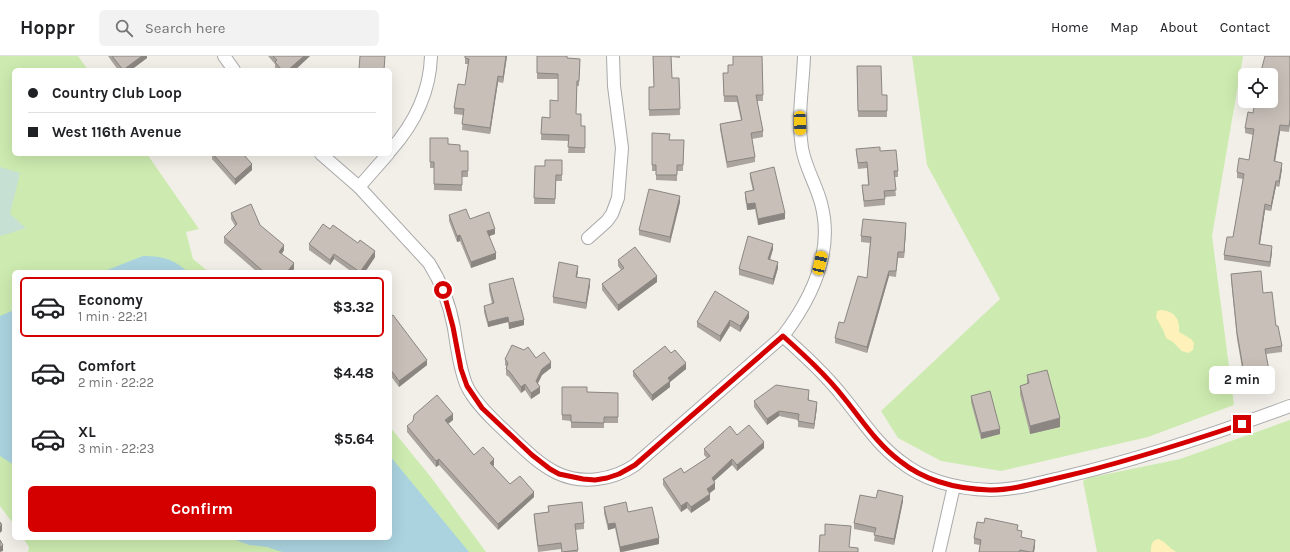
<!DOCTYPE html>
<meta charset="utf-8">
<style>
body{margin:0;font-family:Karla,sans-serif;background:#f2f2f2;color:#202124;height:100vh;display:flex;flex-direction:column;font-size:15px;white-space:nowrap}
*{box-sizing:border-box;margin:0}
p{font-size:13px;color:#757577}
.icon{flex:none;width:22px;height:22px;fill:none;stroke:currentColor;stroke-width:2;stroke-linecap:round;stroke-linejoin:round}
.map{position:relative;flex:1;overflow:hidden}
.details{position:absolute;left:12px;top:214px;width:380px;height:270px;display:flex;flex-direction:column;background:#fff;border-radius:6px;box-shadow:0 4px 16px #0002}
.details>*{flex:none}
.hud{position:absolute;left:12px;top:12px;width:380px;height:88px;border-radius:6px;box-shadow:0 4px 16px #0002;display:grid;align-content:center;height:88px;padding:0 16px;background:#fff}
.fabs{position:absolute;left:1238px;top:12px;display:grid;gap:8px}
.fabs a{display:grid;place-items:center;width:40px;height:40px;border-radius:6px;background:#fff;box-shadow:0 4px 16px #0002;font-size:20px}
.end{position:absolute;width:18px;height:18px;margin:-9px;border:5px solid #d40000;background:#fff;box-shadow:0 0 0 2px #fff}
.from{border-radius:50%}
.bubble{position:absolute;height:28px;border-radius:6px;background:#fff;box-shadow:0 4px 16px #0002;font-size:13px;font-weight:700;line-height:28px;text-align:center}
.car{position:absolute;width:12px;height:24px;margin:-12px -6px;border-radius:5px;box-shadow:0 0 3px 1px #0007;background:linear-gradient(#f5c518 24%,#345 0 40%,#f5c518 0 76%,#345 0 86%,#f5c518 0)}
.hud b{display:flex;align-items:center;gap:14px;height:38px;font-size:15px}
.hud b+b{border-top:1px solid #e0e0e0}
.hud i{width:10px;height:10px;background:#202124}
ul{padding:7px 0 0;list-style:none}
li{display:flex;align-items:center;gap:12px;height:60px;margin:0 8px 6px;padding:0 8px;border:2px solid transparent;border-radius:6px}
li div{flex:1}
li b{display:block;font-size:15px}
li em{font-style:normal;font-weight:700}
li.active{border-color:#d40000}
li>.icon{width:36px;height:36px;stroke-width:1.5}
.button{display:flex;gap:8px;margin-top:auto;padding:8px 16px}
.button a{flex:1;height:46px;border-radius:6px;background:#d40000;color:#fff;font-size:16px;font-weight:700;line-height:46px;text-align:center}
header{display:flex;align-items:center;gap:24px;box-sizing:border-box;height:56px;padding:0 20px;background:#fff;border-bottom:1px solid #e0e0e0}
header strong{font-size:19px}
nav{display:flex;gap:22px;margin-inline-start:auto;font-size:14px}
.search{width:280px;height:36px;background:#f2f2f2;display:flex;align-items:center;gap:10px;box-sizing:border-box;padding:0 14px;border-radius:6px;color:#757577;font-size:15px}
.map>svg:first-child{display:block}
.grass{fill:#cdebb0}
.wetland{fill:#c6e0d4}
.sand{fill:#fff1ba}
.water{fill:#aad3df}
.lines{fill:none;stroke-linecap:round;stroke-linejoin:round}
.street-casing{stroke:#a9a9a9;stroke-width:14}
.street{stroke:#fff;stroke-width:12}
.wall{fill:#aba49e}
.shaded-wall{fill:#8b8681}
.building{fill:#c7bfb8;stroke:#8b8681}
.route{stroke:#d40000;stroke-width:5}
</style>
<header>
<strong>Hoppr</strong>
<div class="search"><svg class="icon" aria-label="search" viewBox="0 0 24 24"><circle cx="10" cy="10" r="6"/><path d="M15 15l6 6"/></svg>Search here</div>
<nav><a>Home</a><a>Map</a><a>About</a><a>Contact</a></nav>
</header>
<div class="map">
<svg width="1290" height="496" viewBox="0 0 1290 496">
<rect width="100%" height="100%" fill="#f2efe9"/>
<g class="grass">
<polygon points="0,0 78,0 88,14 14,14 14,98 147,98 199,173 186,176 193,203 209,216 14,216 14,469 0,450"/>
<polygon points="912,0 1243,0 1212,180 1234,349 1148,381 1001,415 941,405 898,382 881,355 1000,243 927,109"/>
<polygon points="1290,364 1290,496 1097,496 1083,425 1088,422 1180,403"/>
<polygon points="390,371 430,420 486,496 28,496 29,491 23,482 390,482"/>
</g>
<polygon class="wetland" points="0,111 20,117 10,158 26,172 1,180 0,179"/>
<g class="sand">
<path d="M1161,254C1174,255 1180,262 1179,276L1191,283L1194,287L1193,294L1188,297L1182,295L1173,286L1166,282L1164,276L1156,261L1157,255Z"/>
<path d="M1158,483C1164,484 1169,492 1176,496H1151C1151,490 1151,485 1158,483Z"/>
</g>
<g class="water">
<path d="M143,200C163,200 173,203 188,216H102Z"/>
<polygon points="14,254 14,409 0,400 0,260"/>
<polygon points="390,400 469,496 282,496 267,491 249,489 233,483 224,482 390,482"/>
</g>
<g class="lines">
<defs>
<g id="street">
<polyline points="224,0 234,14"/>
<path d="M390,95C414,68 430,37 431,0"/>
<path d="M321,98L359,131L429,207C441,226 450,250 454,272C457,291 459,310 466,328C473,345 492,363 505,375C521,390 537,407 557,417C582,429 613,424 635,409L783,280C812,242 834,195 821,147C816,128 805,111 802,92C797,61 803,31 804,0"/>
<polyline points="359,131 388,98"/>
<polyline points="588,182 607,165 612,158 618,142 622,92 614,30 613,0"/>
<path d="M783,280C804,299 826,319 844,342C862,364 877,388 900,405C926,426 958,433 991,434C1016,434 1043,426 1068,420C1144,402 1217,377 1290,350"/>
<polyline points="939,496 954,430"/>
</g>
</defs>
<use href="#street" class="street-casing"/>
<use href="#street" class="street"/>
</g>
<g class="wall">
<polygon points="108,0 147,0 147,2 131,14 118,14"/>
<polygon points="268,0 310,0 295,14 277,14 275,12 275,8"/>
<polygon points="507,0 503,27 498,26 490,78 462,74 463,59 454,58 454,52 465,29 468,8 465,8 465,2"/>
<polygon points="653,0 680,0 680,2 671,1 672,22 679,22 680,59 649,60 649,31 654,31"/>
<polygon points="762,0 763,45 757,45 763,75 763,81 752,83 755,101 755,106 727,112 720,73 720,68 741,64 737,46 724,46 723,17 728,17 733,9"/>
<polygon points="1290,0 1290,70 1289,76 1280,75 1275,106 1282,113 1279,131 1276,130 1271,155 1265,154 1260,188 1272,196 1270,211 1224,204 1224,199 1233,181 1243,123 1237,122 1237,116 1249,104 1253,79 1245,77 1245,72 1253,57"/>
<polygon points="567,2 580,3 579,30 577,30 576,58 581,70 585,70 585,97 568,97 569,85 541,84 542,61 550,62 558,45 558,23 537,23 537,17"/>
<polygon points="857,10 882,39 887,39 887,61 858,61"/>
<polygon points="652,77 670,84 684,84 683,115 677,115 677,125 656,124 656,115 652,115"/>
<polygon points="430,82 448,88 460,95 468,95 468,121 462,121 462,135 434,134 434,112 430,112"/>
<polygon points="856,93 880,95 898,115 898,121 894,121 896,140 885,141 885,149 864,151 862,129 868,129 867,112 858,113"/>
<polygon points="212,98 248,98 245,101 252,114 235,129 212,103"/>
<polygon points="562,104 562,125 556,125 555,148 534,148 535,110 545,110"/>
<polygon points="750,117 785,163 758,169 755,153 747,154 745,142 745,136 753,135 750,122"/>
<polygon points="680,146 670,187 639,179 639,174"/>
<polygon points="231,157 260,169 284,194 282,198 294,213 291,216 257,216 224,187 224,181 235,170 231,163"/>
<polygon points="449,159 470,163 495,178 489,180 496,203 471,212 460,185 457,186 449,165"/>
<polygon points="330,173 375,201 365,216 352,216 334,203 330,209 309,194 309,188"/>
<polygon points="906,173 904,202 898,202 896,221 889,220 867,297 835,287 835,282 844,267 867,222 870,187 861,186 861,180"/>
<polygon points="773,193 770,204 778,212 773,229 739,219 739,213"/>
<polygon points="618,204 657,226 618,255 602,234 602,228 621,214 618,210"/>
<polygon points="578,215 577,221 590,229 586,253 553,247 553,241"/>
<polygon points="1231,218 1263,237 1276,270 1282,290 1282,296 1266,298 1271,325 1271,331 1246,335 1237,283 1231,224"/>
<polygon points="489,228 524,269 509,273 508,266 488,271 484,256 484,250 492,248 489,234"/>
<polygon points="390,261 427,309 399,331 390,319"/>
<polygon points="749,262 740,276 730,270 720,286 697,271 697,266"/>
<polygon points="671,297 686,313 670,326 670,331 652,345 633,320 633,315"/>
<polygon points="536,302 551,312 542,319 538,327 540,337 531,343 525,334 521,337 509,321 506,319 506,313 507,311 505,309 505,303"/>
<polygon points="1027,319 1060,371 1030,378 1020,338 1020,330 1027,328"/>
<polygon points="562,331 587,336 618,337 618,367 604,367 604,372 571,372 571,365 562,364"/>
<polygon points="809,340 809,344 817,351 814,373 798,371 798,364 779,360 767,369 754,351 754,345"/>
<polygon points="971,340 1000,378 981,383 971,346"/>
<polygon points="453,364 448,368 474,399 494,409 493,410 510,428 534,441 498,474 439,409 436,411 407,376 407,370"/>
<polygon points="737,379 764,392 737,415 732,409 714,425 715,433 710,437 710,444 691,457 687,452 681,456 663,429 663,423 684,417 707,402 704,399 704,393"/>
<polygon points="876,442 903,445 894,489 874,485 875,477 854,473 854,467"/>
<polygon points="548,450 584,467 584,473 575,474 578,496 562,496 561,493 538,496 534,463 534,458 548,456"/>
<polygon points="604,451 628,456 659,488 623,496 620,496 615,472 608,474 604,457"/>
<polygon points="1018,474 1022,482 1035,490 1034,496 979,496 980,489 974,488 974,482"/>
</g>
<g class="shaded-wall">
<polygon points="142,0 147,0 147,2 131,14 123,14"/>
<polygon points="304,0 310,0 295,14 288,14"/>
<polygon points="506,0 507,0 503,27 503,21"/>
<polygon points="498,20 498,26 490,78 490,72"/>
<polygon points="1280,69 1280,75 1274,111 1274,105"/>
<polygon points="242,98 248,98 242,103"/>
<polygon points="1282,107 1282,113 1279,131 1279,125"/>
<polygon points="252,108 252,114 235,129 235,123"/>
<polygon points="1276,125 1276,130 1271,155 1271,150"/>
<polygon points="680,140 680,146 670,187 670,181"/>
<polygon points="755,147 755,153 747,154 747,148"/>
<polygon points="1265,148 1265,154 1259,194 1259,188"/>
<polygon points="785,157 785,163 758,169 758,163"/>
<polygon points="906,167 906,173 904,202 904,196"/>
<polygon points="495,173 495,178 487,181 487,175"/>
<polygon points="460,179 460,185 457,186 457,180"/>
<polygon points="773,188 773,193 768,209 768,203"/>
<polygon points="284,189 284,194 279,202 279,196"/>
<polygon points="1272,190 1272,196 1270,211 1270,206"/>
<polygon points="375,195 375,201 365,216 360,216"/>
<polygon points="496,197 496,203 471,212 471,206"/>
<polygon points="334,198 334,203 330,209 330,204"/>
<polygon points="778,206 778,212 773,229 773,223"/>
<polygon points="294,207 294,213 291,216 287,216"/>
<polygon points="578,210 578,215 576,226 576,221"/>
<polygon points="889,215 889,220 867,297 867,291"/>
<polygon points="657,220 657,226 618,255 618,249"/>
<polygon points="590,223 590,229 586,253 586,247"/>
<polygon points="749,256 749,262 740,276 740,270"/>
<polygon points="508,261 508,266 488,271 488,266"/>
<polygon points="524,264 524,269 509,273 509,267"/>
<polygon points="730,264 730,270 720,286 720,280"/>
<polygon points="427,304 427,309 399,331 399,325"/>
<polygon points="551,306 551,312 542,319 536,331 536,325 542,313"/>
<polygon points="686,307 686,313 670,326 670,331 652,345 652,339 668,322"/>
<polygon points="525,328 525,334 521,337 521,331"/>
<polygon points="540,331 540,337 531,343 531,337"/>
<polygon points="817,346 817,351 814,373 814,368"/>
<polygon points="779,355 779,360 767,369 767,363"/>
<polygon points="453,358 453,364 445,370 445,364"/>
<polygon points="1060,362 1060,371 1030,378 1030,370"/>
<polygon points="1000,373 1000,378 981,383 981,377"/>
<polygon points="764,386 764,392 737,415 737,409"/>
<polygon points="439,403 439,409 436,411 436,405"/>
<polygon points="494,403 494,409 490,413 490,407"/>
<polygon points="732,403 732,409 712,427 712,422"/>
<polygon points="715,427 715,433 707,439 707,433"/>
<polygon points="534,436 534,441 498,474 498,468"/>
<polygon points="710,438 710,444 691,457 691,451"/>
<polygon points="903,440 903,445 894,489 894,483"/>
<polygon points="687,446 687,452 681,456 681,450"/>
<polygon points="615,467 615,472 608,474 608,468"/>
<polygon points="2,469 2,475 0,477 0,471"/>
<polygon points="659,482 659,488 620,496 620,491"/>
<polygon points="1035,484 1035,490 1034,496 1033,496"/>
<polygon points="3,489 3,495 0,496 0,491"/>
</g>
<g class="building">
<polygon points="112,0 142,0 123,14"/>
<polygon points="273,0 304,0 288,14 282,14 275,6 277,4"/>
<polygon points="360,0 385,0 384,14 359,13"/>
<polygon points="465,0 506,0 503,21 498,20 490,72 462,68 464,53 454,52 458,28 465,29 469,3 465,2"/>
<polygon points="537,0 567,0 567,2 580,3 579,25 577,25 576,58 581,58 581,70 585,70 585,92 568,91 569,79 541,78 542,61 550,62 550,44 558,45 558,18 537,17"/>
<polygon points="653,0 671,0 672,22 679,22 680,53 649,54 649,31 654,31"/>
<polygon points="733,0 762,0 763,39 756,39 763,75 751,77 755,101 727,106 720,68 742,64 737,40 724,40 723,17 728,17 728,9 733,9"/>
<polygon points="1265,0 1290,0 1290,64 1289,70 1280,69 1274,105 1282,107 1279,125 1276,125 1271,150 1265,148 1259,188 1272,190 1270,206 1224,199 1227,181 1233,181 1244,118 1237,116 1239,102 1249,104 1254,73 1245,72 1248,56 1253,57 1255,45 1271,45 1271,19 1260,19"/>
<polygon points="857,10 881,10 882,39 887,39 887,55 858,55"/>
<polygon points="652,77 670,78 669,84 684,84 683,109 677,109 677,119 656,119 656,109 652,109"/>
<polygon points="430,82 448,82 448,88 460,89 460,95 468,95 468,115 462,115 462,129 434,128 434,106 430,106"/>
<polygon points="880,91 880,95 896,94 898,115 894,115 896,134 884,135 885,143 864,145 862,129 869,129 867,106 858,107 856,93"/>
<polygon points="213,98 243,98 252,108 235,123"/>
<polygon points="545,104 562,104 562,119 556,119 555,143 534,142 535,110 545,110"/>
<polygon points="774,111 785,157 758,163 755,147 747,148 745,136 754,134 750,117"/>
<polygon points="649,133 680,140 670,181 639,174"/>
<polygon points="251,148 260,169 284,189 279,196 294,207 287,216 264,216 224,181 237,168 231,157"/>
<polygon points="466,153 470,163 489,156 495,173 487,175 496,197 471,206 460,179 457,180 449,159"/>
<polygon points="863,163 906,167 904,196 898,196 896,215 889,215 867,291 835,282 839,266 844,267 858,220 867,222 871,181 861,180"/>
<polygon points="323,168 330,173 333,169 358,187 360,184 375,195 360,216 334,198 330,204 309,188"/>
<polygon points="748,180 773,188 768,203 778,206 773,223 739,213"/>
<polygon points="635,191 657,220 618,249 602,228 624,212 618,204"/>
<polygon points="559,206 578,210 576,221 590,223 586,247 553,241"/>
<polygon points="1261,215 1263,237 1272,236 1276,270 1278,270 1282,290 1265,293 1271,325 1246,329 1237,277 1231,218"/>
<polygon points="513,222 524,264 509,267 508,261 488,266 484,250 494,247 489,228"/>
<polygon points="715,235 749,256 740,270 730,264 720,280 697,266"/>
<polygon points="393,259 427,304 399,325 390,313 390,261"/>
<polygon points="512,289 524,294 528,291 536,302 544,296 551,306 542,313 536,325 540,331 531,337 525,328 521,331 509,315 506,313 508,307 505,303"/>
<polygon points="665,290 671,297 675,294 686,307 668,322 670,325 652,339 633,315"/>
<polygon points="1047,314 1060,362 1030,370 1020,330 1029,327 1027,319"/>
<polygon points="776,329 809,334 808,344 817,346 814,368 798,365 799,358 779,355 767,363 754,345"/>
<polygon points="562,331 587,331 587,336 618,337 618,361 604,361 604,367 571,366 571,359 562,359"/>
<polygon points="990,335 1000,373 981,377 971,340"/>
<polygon points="437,339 453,358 445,364 474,399 483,391 494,403 490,407 510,428 520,420 534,436 498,468 439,403 436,405 407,370 413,365 414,359"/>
<polygon points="749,369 764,386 737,409 732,403 712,422 715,427 707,433 710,438 691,451 687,446 681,450 663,423 681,412 684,417 710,400 704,393 730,370 737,379"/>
<polygon points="878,434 903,440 894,483 874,479 876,472 854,467 860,439 876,442"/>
<polygon points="582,446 584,467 575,468 578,494 562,496 561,487 538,490 534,458 549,456 548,450"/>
<polygon points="626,446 628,456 652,451 659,482 620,491 615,467 608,468 604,451"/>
<polygon points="985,462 1018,469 1017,474 1022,475 1021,481 1035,484 1033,496 1030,496 1020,494 1019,496 979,496 981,484 974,482 977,466 984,467"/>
<polygon points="0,466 2,469 0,471"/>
<polygon points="825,468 851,470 849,491 858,492 858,496 819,496 820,479 825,479"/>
<polygon points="0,484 3,489 0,491"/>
</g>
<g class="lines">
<path class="route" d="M443,234L453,271L461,313L467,330L482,352L532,399L550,413L559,418L583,423L595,424L607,422L619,418L635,409L783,280C804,299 826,319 844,342C862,364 877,388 900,405C926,426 958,433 990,434C1014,434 1039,426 1062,421C1123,407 1182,388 1242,368"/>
</g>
</svg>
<div class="fabs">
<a><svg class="icon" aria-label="locate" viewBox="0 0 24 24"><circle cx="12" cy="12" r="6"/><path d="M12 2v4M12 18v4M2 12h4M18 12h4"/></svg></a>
</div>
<i class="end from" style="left:443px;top:234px"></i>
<i class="end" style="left:1242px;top:368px"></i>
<div class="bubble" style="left:1209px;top:310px;width:66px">2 min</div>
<i class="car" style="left:800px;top:67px;rotate:178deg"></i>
<i class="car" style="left:820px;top:207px;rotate:12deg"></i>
<div class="hud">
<b><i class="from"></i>Country Club Loop</b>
<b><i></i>West 116th Avenue</b>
</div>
<section class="details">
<ul>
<li class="active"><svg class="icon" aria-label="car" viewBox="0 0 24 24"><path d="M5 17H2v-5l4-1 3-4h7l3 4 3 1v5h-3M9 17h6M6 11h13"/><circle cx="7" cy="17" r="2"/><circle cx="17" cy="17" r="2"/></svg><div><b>Economy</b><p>1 min · 22:21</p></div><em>$3.32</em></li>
<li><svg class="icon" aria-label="car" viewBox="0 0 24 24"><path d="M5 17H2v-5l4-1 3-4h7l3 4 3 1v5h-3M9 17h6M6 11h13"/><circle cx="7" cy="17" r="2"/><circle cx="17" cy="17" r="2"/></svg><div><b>Comfort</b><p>2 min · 22:22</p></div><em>$4.48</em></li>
<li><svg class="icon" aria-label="car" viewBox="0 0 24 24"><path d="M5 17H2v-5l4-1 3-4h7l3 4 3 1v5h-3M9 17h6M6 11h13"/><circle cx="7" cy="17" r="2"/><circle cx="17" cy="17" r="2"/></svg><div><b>XL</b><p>3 min · 22:23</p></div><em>$5.64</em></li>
</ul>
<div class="button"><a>Confirm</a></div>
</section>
</div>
